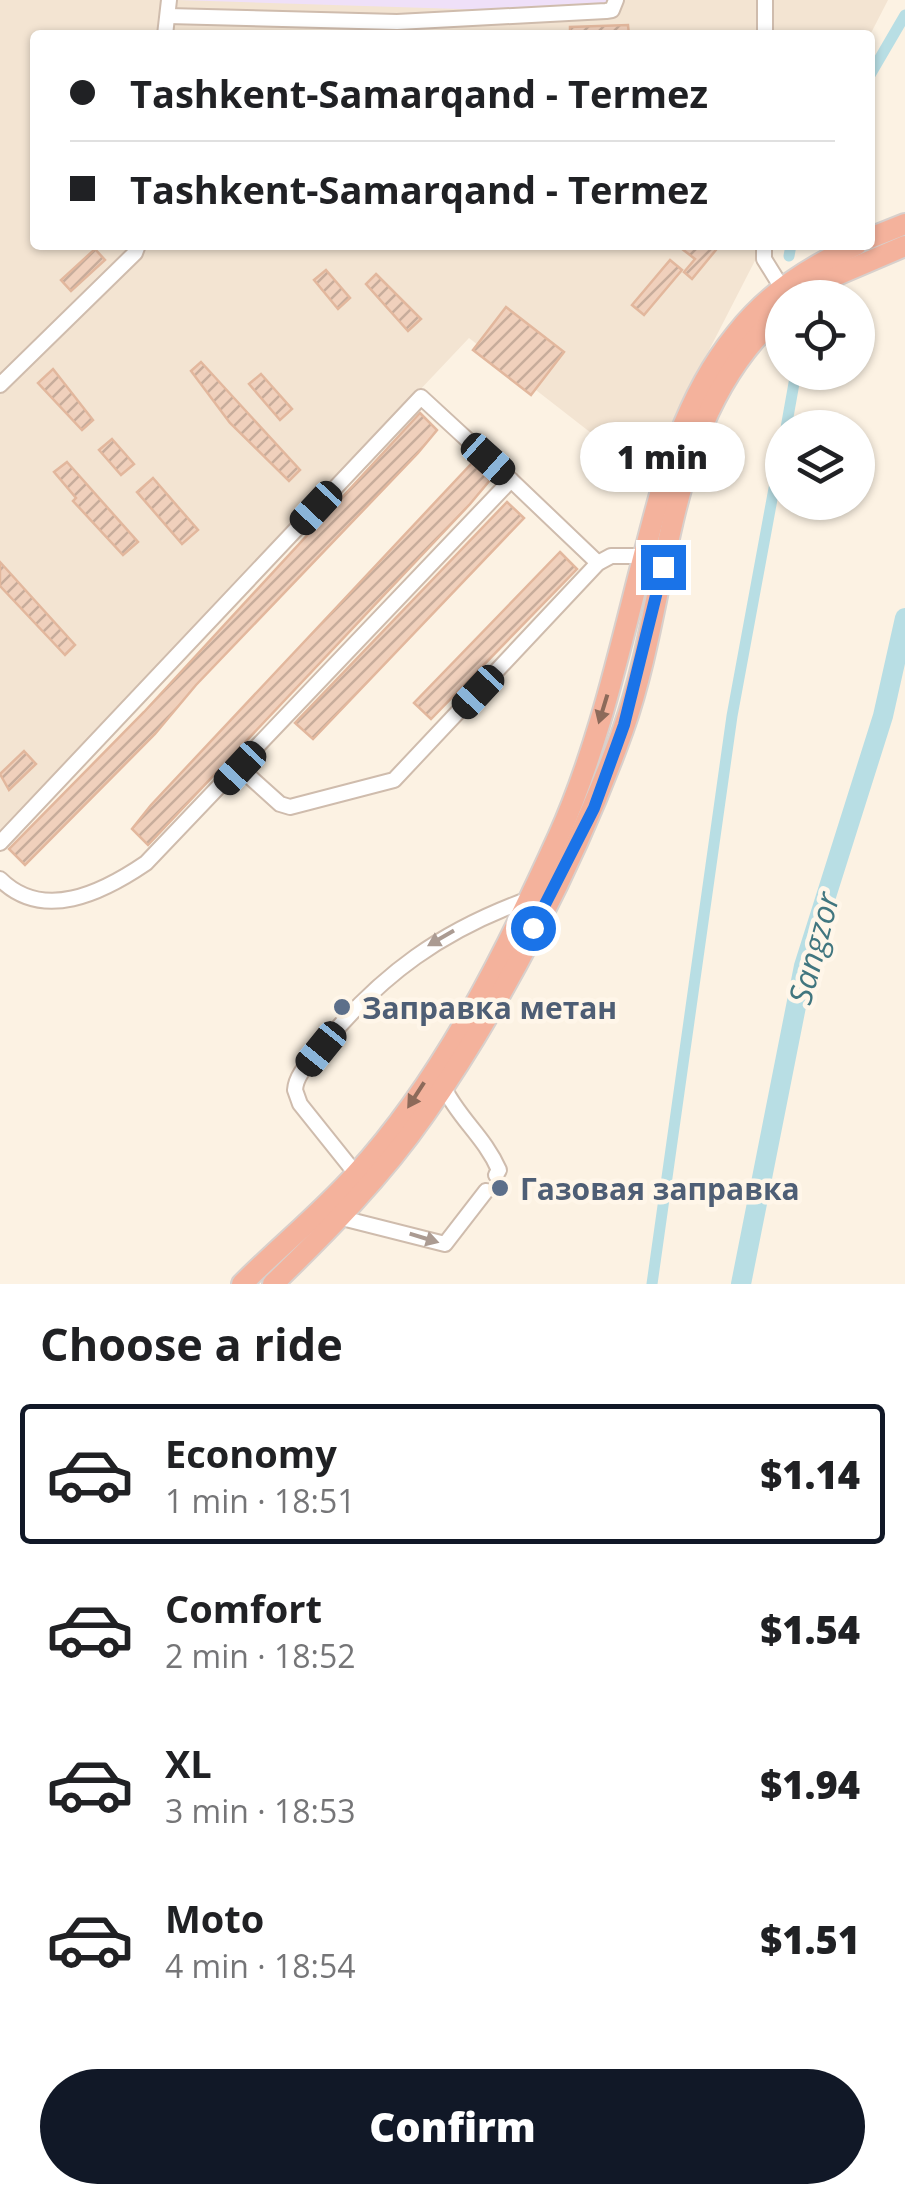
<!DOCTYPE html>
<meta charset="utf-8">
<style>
body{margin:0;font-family:"Open Sans",sans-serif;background:#f6f6f6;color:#202124;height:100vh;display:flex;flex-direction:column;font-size:38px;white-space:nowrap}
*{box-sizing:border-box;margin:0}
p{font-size:32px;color:#757577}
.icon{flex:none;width:55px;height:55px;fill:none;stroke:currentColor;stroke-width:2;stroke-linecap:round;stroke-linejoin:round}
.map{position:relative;height:1284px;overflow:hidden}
.drawer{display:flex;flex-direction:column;background:#fff;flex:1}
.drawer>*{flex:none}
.top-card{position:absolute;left:30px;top:30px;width:845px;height:220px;border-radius:10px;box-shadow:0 2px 8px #0004;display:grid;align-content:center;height:220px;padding:0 40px;background:#fff}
.buttons{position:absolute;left:765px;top:280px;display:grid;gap:20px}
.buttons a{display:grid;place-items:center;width:110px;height:110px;border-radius:50%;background:#fff;box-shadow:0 2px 8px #0004;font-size:50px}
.end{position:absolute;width:45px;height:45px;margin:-22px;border:12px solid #1a73e8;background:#fff;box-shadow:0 0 0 5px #fff}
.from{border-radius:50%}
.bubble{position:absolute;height:70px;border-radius:35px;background:#fff;box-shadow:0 2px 8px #0004;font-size:32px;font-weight:800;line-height:70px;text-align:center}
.car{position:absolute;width:30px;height:60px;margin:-30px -15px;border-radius:12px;box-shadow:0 0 8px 2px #0007;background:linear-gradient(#222 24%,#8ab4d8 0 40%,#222 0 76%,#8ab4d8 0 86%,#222 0)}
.top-card b{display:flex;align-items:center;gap:35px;height:95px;font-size:38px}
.top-card b+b{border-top:2px solid #e0e0e0}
.top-card i{width:25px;height:25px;background:#202124}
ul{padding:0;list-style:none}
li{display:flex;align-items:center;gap:30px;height:140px;margin:0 20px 15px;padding:0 20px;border:5px solid transparent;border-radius:10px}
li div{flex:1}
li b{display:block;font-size:38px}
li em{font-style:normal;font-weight:800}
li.selected{border-color:#111827}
li>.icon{width:90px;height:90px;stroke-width:1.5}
h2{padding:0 40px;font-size:45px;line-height:120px}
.primary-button{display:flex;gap:20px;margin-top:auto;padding:20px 40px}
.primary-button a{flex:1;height:115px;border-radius:60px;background:#111827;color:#fff;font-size:40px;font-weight:800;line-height:115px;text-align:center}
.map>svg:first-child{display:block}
.residential{fill:#f3e4d2}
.education{fill:#efe0f8}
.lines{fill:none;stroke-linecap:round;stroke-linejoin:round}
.canal{stroke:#b8dee4;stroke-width:11}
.river{stroke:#b8dee4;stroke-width:20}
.building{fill:url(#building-hatch);stroke:#e2b79d;stroke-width:2.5}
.minor-casing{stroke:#cfbcad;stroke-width:18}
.highway-casing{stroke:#d8d0cc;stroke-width:24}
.minor{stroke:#fff;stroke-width:14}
.highway{stroke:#f4b29c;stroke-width:20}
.oneway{fill:#8d6a5a}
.oneway2{fill:#ab9b92}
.route{stroke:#1a73e8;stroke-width:12}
.service-dot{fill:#5c6f8a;stroke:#fff6e9;stroke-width:4}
.labels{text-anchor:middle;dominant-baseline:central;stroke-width:9;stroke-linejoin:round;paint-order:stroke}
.service-label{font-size:30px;font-weight:bold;fill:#4e5e75;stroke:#fff6e9;text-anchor:start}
.water-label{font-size:32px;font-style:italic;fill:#41767f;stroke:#fff6e9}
</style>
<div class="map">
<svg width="905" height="1284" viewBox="0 0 905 1284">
<defs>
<pattern id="building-hatch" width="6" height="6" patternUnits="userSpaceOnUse" patternTransform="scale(2.5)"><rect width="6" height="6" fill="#f0d0bc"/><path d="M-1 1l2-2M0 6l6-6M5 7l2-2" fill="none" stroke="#c7ac9b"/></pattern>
</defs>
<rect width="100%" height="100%" fill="#fcf2e3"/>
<polygon class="residential" points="0,0 888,0 870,35 35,35 35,245 763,245 645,475 469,338 0,834"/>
<polygon class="education" points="179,0 612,0 613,3 491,10"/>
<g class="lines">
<g class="canal">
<polyline points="870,75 905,15"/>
<polyline points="789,256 791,245"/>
<polyline points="786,428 796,372"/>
<polyline points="652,1284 732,716 782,445"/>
</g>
<polyline class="river" points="741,1284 804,966 883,716 905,618"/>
</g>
<g class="building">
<polygon points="628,25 629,35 570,35 570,27"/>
<polygon points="677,245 720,245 692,279 684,272 695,259"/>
<polygon points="95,249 105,260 71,291 61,280"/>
<polygon points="670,260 682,270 644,315 632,305"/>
<polygon points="326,270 350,298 338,309 314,280"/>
<polygon points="376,274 421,319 408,331 366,284"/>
<polygon points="506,307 564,352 531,395 473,350"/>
<polygon points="201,362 300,470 289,481 230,423 191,371"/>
<polygon points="53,369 93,420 82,430 38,383"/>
<polygon points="261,374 292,409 280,420 249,384"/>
<polygon points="420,413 437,430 418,453 196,685 155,734 25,865 9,849 144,712"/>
<polygon points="112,439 134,464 121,475 99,450"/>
<polygon points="67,462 138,542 123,555 73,501 76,498 54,472"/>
<polygon points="472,463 490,480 470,504 148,845 132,829 151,805"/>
<polygon points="153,478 198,530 182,544 137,492"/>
<polygon points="507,502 524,518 313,739 295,723"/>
<polygon points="560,552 577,569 431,719 414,703"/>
<polygon points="0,562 75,645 65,655 0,586"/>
<polygon points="24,751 36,764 9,790 0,774"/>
</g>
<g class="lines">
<defs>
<g id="minor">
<polyline points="765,0 765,35"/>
<polyline points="168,16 397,22 606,11 612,10 616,0"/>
<polyline points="165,35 169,0"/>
<polyline points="764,245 764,259 782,288"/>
<polyline points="0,385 135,253 138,245"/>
<polyline points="511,480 598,563"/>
<polyline points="240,768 280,804 290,807 394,780 598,563 611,556 644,556"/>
<path d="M0,843L421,397L511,480L146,863C102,893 43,922 0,879"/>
<path d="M443,1086C459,1119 484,1136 499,1170L496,1175"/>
<path d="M356,1174L300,1104L295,1090C296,1073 313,1059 323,1045C383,973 441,931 529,899"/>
<polyline points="338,1217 445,1244 486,1191"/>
</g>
<g id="highway">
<polyline points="870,238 905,224"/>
<polyline points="801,298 830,278 905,246"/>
<path d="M242,1284C279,1247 321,1213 356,1174C443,1079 505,954 558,837C595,755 616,665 638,578C660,493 679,404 736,334C768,293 809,267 856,245"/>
<path d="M273,1284C327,1232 382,1176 425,1114C502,1005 577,857 623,730C673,590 661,419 782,312"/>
</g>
</defs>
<use href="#minor" class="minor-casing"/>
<use href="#highway" class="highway-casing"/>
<use href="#minor" class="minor"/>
<use href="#highway" class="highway"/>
</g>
<defs><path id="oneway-solid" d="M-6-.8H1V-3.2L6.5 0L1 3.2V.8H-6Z" transform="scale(2.5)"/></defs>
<g class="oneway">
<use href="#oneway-solid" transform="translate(603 709) rotate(107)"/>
<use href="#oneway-solid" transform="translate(416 1095) rotate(123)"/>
</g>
<g class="oneway2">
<use href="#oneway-solid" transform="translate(441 938) rotate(150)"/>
<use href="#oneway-solid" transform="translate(424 1238) rotate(17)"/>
</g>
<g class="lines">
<polyline class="route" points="533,928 594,808 624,725 663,567"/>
</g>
<g class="service-dot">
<circle cx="342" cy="1007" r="10"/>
<circle cx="500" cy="1188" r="10"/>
</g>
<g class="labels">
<g class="service-label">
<text x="362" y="1007">Заправка метан</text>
<text x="520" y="1188">Газовая заправка</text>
</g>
<g class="water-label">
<text transform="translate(813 948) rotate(-75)">Sangzor</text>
</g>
</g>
</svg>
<div class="buttons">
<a><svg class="icon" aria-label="locate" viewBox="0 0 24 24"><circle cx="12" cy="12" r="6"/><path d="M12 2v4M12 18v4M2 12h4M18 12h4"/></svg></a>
<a><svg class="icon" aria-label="layers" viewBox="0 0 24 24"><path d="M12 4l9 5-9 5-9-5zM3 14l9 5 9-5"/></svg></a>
</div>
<i class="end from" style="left:533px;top:928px"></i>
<i class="end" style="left:663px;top:567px"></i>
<div class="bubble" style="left:580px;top:422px;width:165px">1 min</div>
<i class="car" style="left:488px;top:459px;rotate:132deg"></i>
<i class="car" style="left:316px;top:508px;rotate:223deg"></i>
<i class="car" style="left:478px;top:692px;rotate:223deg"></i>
<i class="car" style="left:240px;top:768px;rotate:223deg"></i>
<i class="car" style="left:321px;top:1049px;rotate:219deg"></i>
<div class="top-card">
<b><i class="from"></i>Tashkent-Samarqand - Termez</b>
<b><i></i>Tashkent-Samarqand - Termez</b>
</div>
</div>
<section class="drawer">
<h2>Choose a ride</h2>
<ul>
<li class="selected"><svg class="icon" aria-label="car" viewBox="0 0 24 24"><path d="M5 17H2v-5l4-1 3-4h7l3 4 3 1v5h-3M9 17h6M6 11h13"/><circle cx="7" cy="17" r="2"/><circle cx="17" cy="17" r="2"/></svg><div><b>Economy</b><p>1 min · 18:51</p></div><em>$1.14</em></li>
<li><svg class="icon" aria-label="car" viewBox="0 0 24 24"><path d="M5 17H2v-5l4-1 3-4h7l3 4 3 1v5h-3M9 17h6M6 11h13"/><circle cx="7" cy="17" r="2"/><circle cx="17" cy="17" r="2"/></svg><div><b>Comfort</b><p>2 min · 18:52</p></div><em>$1.54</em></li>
<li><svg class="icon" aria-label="car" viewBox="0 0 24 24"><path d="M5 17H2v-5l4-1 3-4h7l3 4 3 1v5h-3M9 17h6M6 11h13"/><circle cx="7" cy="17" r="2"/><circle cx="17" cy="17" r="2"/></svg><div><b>XL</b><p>3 min · 18:53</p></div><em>$1.94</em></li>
<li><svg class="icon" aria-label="car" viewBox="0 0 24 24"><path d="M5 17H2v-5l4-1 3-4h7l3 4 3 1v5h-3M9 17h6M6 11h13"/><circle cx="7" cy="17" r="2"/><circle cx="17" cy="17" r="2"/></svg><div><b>Moto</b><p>4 min · 18:54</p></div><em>$1.51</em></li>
</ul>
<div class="primary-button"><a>Confirm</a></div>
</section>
